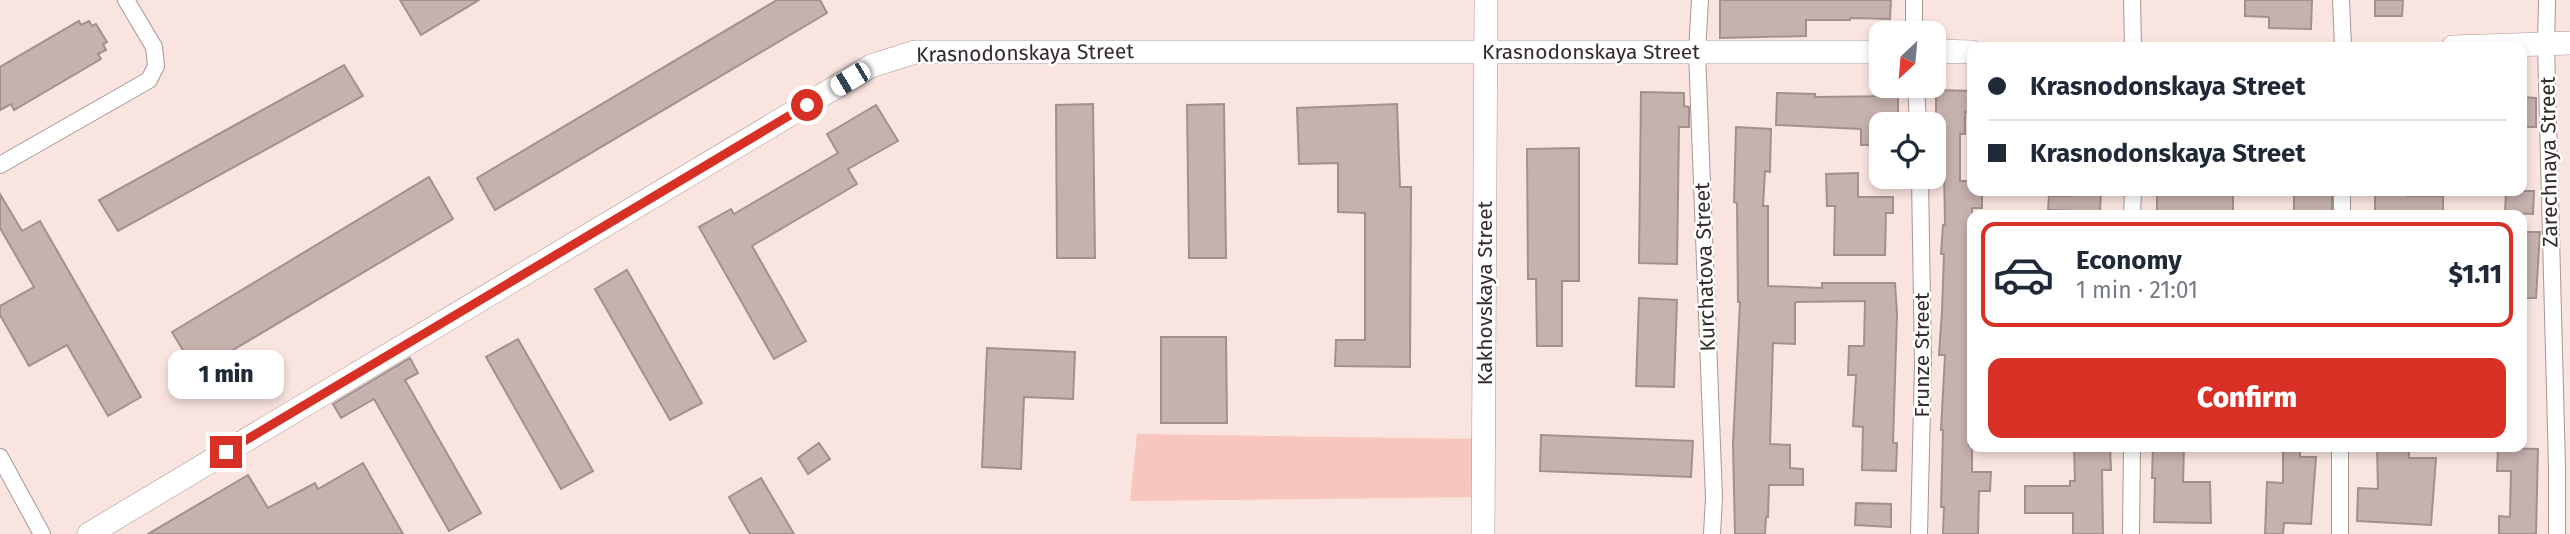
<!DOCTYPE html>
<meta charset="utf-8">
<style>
body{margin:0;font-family:"Fira Sans",sans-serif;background:#f6f6f7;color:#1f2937;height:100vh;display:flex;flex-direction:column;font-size:26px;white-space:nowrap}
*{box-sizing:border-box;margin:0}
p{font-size:23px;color:#747a83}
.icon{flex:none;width:38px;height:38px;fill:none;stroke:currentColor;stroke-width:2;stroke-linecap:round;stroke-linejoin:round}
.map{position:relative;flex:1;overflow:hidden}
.drawer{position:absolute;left:1967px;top:210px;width:560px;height:242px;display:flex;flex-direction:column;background:#fff;border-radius:14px;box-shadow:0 4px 10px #0003}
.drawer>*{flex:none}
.banner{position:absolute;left:1967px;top:42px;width:560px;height:154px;border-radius:14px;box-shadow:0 4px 10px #0003;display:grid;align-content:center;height:154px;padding:0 21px;background:#fff}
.needle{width:46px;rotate:206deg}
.tools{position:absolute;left:1869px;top:21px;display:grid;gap:14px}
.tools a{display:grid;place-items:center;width:77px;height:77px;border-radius:14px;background:#fff;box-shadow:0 4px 10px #0003;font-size:35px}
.end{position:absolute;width:32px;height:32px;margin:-16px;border:9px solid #d93025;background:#fff;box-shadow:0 0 0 4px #fff}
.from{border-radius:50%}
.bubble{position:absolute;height:49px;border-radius:14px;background:#fff;box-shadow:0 4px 10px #0003;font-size:23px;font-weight:800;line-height:49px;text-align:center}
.car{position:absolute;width:21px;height:42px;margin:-21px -10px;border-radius:9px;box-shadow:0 0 5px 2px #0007;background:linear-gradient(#fff 24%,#345 0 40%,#fff 0 76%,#345 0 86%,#fff 0)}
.banner b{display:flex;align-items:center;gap:24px;height:66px;font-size:26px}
.banner b+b{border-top:2px solid #e0e1e3}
.banner i{width:18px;height:18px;background:#1f2937}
ul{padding:12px 0 0;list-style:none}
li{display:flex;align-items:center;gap:21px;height:105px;margin:0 14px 10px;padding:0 7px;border:4px solid transparent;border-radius:14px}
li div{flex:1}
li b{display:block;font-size:26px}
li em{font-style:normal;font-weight:800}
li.selected{border-color:#d93025}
li>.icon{width:63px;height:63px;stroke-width:1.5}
.primary-button{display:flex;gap:14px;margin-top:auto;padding:14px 21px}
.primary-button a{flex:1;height:80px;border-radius:14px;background:#d93025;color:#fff;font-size:28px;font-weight:800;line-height:80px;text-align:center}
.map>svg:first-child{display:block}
.green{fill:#f8c6bd}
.building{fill:#c5b1ae;stroke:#a3908d;stroke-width:2}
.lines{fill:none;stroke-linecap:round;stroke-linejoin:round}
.street-casing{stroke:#a99693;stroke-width:18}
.secondary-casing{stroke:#a99693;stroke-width:24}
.street{stroke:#fff;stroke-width:16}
.secondary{stroke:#fff;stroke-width:23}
.route{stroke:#d93025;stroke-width:9}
.labels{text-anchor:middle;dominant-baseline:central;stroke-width:5;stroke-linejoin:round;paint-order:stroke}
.street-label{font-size:21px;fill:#332c2a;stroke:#fff}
</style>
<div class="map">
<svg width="2570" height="534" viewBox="0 0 2570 534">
<rect width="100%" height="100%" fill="#f9e4e0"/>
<polygon class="green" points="1137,434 1484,439 1483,497 1130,501"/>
<g class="building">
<polygon points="400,0 479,0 421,35"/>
<polygon points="777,0 820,0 827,13 495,210 477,178"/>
<polygon points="1720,0 1891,0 1890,19 1850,18 1850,20 1806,20 1806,36 1720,38"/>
<polygon points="2245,0 2312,0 2311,29 2269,28 2269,17 2245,16"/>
<polygon points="2375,0 2403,0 2402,16 2375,16"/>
<polygon points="79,21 81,25 89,21 92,26 96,24 107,42 103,44 106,50 98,54 101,59 14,110 11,104 0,110 0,67"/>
<polygon points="344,65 363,96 118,231 99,200"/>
<polygon points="1936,90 1972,91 1972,113 1965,112 1965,134 1960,134 1960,181 1972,181 1972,191 1982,191 1982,208 1972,208 1972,401 1969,446 1972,446 1972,472 1991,472 1990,491 1979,491 1978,534 1943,534 1944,507 1941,507 1943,430 1941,430 1945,355 1939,355 1942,311 1944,254 1941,254 1943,225 1945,225 1944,169 1936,170"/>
<polygon points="1641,92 1684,93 1684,106 1689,107 1689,127 1679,127 1677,264 1639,263"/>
<polygon points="1777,93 1815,94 1815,97 1898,96 1898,124 1881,124 1881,145 1861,145 1861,129 1776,125"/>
<polygon points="2522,97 2536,98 2536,127 2522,127"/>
<polygon points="1093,104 1095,258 1057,258 1056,105"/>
<polygon points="1224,104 1226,258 1189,258 1187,105"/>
<polygon points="1397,104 1400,187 1411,187 1410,367 1335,366 1336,340 1365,340 1365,213 1338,212 1338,163 1299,164 1297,108"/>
<polygon points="876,105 898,141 848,169 857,184 752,246 806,341 774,359 699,227 731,209 734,214 838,153 827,134"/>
<polygon points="1736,127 1771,129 1770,172 1765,171 1763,206 1768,206 1768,286 1822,288 1822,283 1895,283 1897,314 1893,443 1897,443 1896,471 1862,470 1863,427 1853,426 1856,375 1848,375 1849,346 1864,346 1865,301 1797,302 1795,303 1795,344 1773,343 1770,444 1790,445 1790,468 1803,469 1803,485 1769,485 1768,517 1766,517 1765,534 1735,534 1733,444 1740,302 1738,302 1737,203 1734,202"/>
<polygon points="1579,148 1579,281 1562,281 1562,346 1537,346 1536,279 1528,279 1527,149"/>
<polygon points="1858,173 1858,197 1893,197 1893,213 1886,213 1885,255 1834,255 1835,206 1827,206 1826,174"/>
<polygon points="429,177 453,219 196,372 172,332"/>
<polygon points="2072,191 2101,191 2100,212 2048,210 2049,196 2072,196"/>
<polygon points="2206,191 2233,191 2233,215 2157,215 2157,195 2206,195"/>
<polygon points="2294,191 2312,191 2312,194 2332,194 2332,214 2294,214"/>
<polygon points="2375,191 2407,191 2407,196 2443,196 2443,214 2375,215"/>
<polygon points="2506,191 2534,191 2533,214 2505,213"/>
<polygon points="0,194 22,231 40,221 141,397 108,416 67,345 29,366 0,315 0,306 34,287 0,228"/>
<polygon points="2522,232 2540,232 2536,298 2522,298"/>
<polygon points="627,270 702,403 670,420 595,289"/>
<polygon points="1639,298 1677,300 1674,387 1636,386"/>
<polygon points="1161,337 1226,337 1227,423 1161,423"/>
<polygon points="518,339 593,471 561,489 486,357"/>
<polygon points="987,348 1075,352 1073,399 1024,397 1021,469 982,467"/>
<polygon points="410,358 418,373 405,380 481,513 449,531 374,399 341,418 333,404"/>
<polygon points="1541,435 1693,441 1691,477 1540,471"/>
<polygon points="819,443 830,459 808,474 798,458"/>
<polygon points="2074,446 2110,446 2111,470 2102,470 2103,534 2073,534 2073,513 2025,513 2025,486 2070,486 2070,481 2075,481"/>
<polygon points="2153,446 2184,447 2183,482 2210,482 2211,523 2154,522 2155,478 2152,478"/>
<polygon points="2377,446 2409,446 2409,458 2436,458 2431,525 2357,521 2358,488 2378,489"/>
<polygon points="2498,448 2538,449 2536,534 2499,534 2499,516 2510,517 2511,471 2497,471"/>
<polygon points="2283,450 2300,450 2300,457 2316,457 2311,524 2284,523 2283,534 2265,534 2267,482 2283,483"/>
<polygon points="363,463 403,534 148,534 248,475 268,508 315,483 318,489"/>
<polygon points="761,478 794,534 750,534 729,497"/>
<polygon points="1856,503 1891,504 1891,527 1855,525"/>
</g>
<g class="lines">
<defs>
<g id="street">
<polyline points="1700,0 1697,52 1714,498 1712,534"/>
<polyline points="2132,0 2133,47"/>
<polyline points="2341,0 2343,47"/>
<polyline points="2547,0 2546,45 2557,467 2557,534"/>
<polyline points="1914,33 1914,0"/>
<polyline points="1916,86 1918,124"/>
<polyline points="0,165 149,80 156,66 154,47 126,0"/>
<polyline points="2132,215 2133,191"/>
<polyline points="2342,215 2342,191"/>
<polyline points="0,457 42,534"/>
<polyline points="1919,534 1923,364 1920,177"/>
<polyline points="2131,534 2132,446"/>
<polyline points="2340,534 2340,446"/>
</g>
<g id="secondary">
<polyline points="2453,47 2570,43"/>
<polyline points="1934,51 1972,52"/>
<polyline points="89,534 871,66 915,52 1881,52"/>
<polyline points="1483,534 1486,0"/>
</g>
</defs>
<use href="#street" class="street-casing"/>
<use href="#secondary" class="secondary-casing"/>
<use href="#street" class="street"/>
<use href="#secondary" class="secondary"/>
</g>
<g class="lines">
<polyline class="route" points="226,452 807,105"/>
</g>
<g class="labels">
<g class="street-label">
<text x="1591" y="52">Krasnodonskaya Street</text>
<text transform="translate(1025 53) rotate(-1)">Krasnodonskaya Street</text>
<text transform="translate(2549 162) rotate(-91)">Zarechnaya Street</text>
<text transform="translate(1705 267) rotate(-92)">Kurchatova Street</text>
<text transform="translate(1485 293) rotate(-90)">Kakhovskaya Street</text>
<text transform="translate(1922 355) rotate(-90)">Frunze Street</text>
</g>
</g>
</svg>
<div class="tools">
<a><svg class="needle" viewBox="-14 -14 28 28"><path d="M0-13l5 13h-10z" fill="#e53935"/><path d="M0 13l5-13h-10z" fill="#747a83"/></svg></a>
<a><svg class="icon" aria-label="locate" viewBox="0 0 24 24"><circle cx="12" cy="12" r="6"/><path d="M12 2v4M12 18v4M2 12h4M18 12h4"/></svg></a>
</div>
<i class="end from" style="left:807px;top:105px"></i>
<i class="end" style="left:226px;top:452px"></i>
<div class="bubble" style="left:168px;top:350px;width:116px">1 min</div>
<i class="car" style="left:850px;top:79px;rotate:239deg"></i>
<div class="banner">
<b><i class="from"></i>Krasnodonskaya Street</b>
<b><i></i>Krasnodonskaya Street</b>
</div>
<section class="drawer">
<ul>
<li class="selected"><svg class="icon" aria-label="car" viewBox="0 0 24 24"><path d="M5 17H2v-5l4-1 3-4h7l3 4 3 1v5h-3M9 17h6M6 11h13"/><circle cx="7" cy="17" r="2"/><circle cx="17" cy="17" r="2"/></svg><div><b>Economy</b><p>1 min · 21:01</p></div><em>$1.11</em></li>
</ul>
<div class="primary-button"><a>Confirm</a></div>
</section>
</div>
